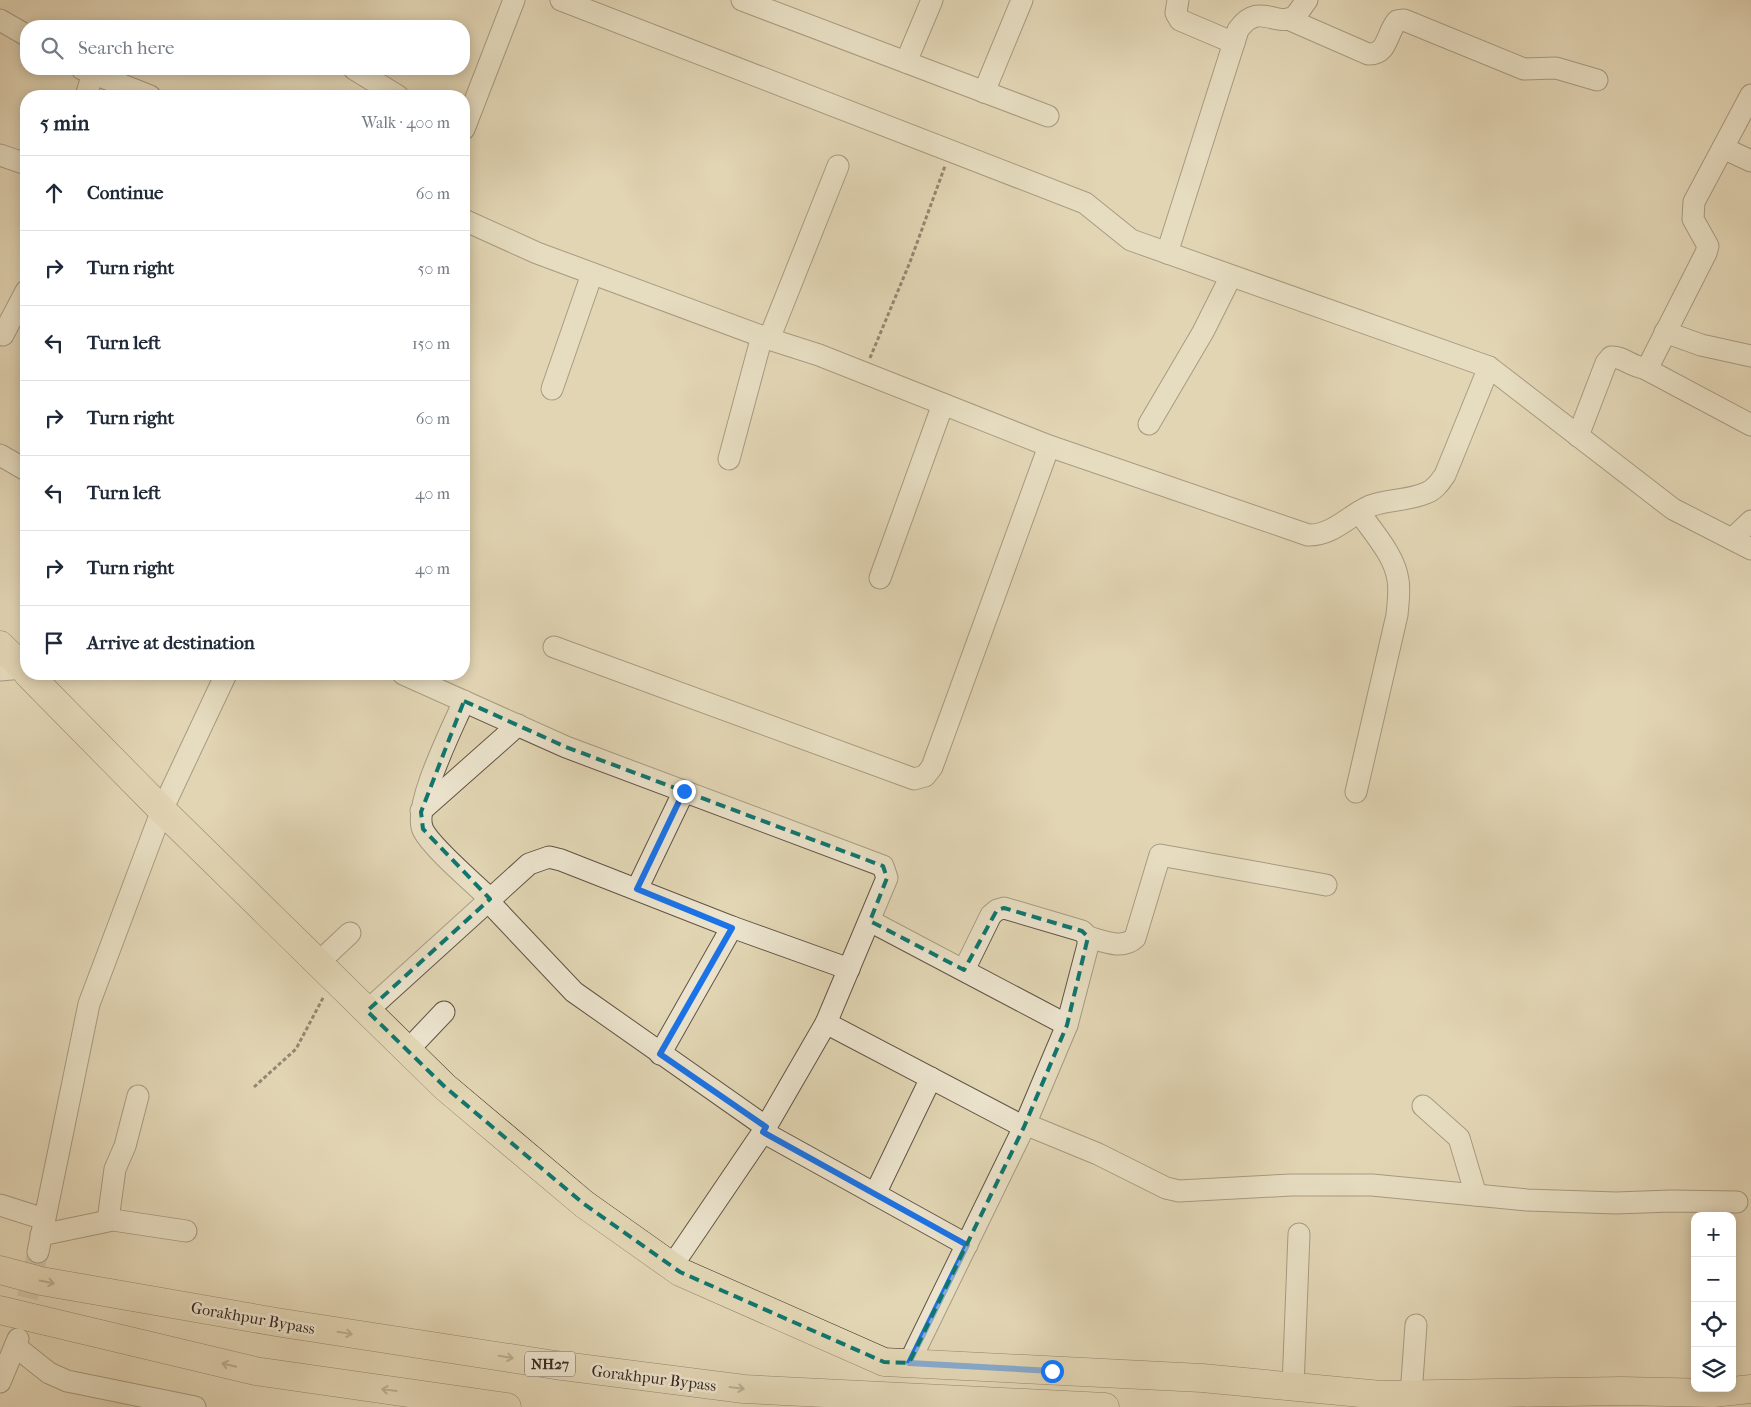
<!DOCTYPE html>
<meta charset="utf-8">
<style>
body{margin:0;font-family:"IM FELL French Canon",serif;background:#f6f6f7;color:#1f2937}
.controls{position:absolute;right:15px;bottom:15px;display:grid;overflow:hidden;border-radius:10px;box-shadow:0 2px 12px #0003}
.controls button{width:45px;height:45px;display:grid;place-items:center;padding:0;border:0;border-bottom:1px solid #e0e1e3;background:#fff;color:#1f2937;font:25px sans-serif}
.stop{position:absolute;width:15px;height:15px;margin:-11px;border:4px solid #1a73e8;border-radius:50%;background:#fff}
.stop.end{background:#1a73e8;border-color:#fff;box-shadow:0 1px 5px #0008}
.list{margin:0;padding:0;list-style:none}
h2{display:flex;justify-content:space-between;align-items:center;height:65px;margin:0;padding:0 20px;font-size:21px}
h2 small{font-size:16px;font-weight:400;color:#747a83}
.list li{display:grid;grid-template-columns:32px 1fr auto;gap:15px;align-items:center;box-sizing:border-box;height:75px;padding:0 20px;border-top:1px solid #e0e1e3}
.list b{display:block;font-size:19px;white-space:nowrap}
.list em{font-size:16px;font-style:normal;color:#747a83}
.icon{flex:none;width:28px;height:28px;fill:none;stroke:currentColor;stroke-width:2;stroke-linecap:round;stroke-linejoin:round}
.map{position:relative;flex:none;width:1751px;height:1407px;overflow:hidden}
.search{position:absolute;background:#fff;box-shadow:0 2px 12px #0003;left:20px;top:20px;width:450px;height:55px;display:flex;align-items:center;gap:12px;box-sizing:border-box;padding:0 18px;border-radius:20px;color:#747a83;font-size:19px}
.panel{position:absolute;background:#fff;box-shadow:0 2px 12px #0003;left:20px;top:90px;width:450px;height:590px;border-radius:20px}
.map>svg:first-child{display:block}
</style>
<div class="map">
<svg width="1751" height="1407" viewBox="0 0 1751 1407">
<rect width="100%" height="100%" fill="#e2d6b4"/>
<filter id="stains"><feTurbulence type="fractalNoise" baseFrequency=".004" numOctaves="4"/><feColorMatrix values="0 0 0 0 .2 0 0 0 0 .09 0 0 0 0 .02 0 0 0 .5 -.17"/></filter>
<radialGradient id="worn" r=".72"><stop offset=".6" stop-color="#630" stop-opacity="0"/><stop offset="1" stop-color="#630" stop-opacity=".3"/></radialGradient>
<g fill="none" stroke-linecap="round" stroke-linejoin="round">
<polyline stroke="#bfb396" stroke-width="21" stroke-dasharray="21 11" stroke-linecap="butt" points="20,1329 38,1252"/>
<defs>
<g id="minor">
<polyline points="561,0 1085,203 1131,240 1489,367 1673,509 1751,549"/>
<polyline points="742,0 1048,116"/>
<polyline points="1178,0 1176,13 1180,20 1234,43"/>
<path d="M1288,19L1368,54C1388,55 1386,34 1397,21L1404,20L1524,69L1556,68L1597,80"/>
<polyline points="0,20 26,35"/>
<polyline points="906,62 932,0"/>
<polyline points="82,69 150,96"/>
<polyline points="354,69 398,96"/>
<polyline points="984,92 1022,0"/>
<polyline points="86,96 93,73"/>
<polyline points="464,129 514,0"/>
<polyline points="1723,148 1751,161"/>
<polyline points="0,155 26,164"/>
<path d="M464,220L537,253L769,339L819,355L1049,446L1308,535C1332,536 1348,516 1370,506C1388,499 1408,501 1426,493C1435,490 1440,482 1445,475L1489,367"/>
<path d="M1167,253L1238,30C1259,0 1277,29 1295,16C1299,12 1303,5 1307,0"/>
<polyline points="1665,332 1701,345 1751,356"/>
<polyline points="3,335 26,291"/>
<polyline points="769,339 838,166"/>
<polyline points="1644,368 1751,425"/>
<polyline points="552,389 592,274"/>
<polyline points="1149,424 1203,332 1231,276"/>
<path d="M1578,436L1606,363L1611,357C1622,356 1632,367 1644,368L1649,365L1706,253L1708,246L1693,219L1694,202L1751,95"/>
<polyline points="0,455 26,470"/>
<polyline points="729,459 762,336"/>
<polyline points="1732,539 1751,521"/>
<polyline points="880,578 943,404"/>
<polyline points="554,647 914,779 925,776 932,767 1049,446"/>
<polyline points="0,670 23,668"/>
<polyline points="403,674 566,747 883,866 887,878 826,1023 763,1132 672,1266"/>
<path d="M464,701C453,727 412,807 423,830C432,848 474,883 490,899"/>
<path d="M1356,792L1397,615C1398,603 1400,591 1398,580C1395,556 1373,532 1359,512"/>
<polyline points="421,811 518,725"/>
<polyline points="637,889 684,791"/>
<polyline points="488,901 574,992 766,1127"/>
<polyline points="870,921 1067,1025"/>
<path d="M1088,937C1103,941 1122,950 1135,938L1160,855L1326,885"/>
<polyline points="318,963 350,933"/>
<polyline points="367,1011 529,864 549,857 561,860 732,927 849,969"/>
<polyline points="826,1023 1024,1127"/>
<polyline points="407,1051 444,1012"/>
<polyline points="660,1054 732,927"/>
<polyline points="1423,1106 1459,1138 1476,1195"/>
<polyline points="1025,1124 1098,1154 1166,1188 1179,1191 1291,1185 1372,1185 1527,1200 1616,1203 1671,1201 1737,1202"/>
<polyline points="763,1132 967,1245"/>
<polyline points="875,1194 931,1078"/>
<polyline points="0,1205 44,1219"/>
<polyline points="108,1220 115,1169 125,1146 138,1096"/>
<polyline points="41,1235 113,1220 186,1231"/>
<polyline points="38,1252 89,1004 162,810 226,674"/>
<polyline points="15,1346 49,1373 67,1381 195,1407"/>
<polyline points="909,1363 1024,1127 1067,1025 1088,945 1088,937 1082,931 1004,908 997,910 991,915 964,970"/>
<polyline points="0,1382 18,1339"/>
<polyline points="1293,1387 1299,1234"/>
<polyline points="1411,1395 1416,1325"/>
</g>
<g id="major">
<polyline points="0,645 26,671"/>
<polyline points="28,674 162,810 445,1087 584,1204 680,1272 884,1362 1202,1378 1381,1395 1622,1391 1713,1393 1751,1389"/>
</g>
<g id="highway">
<polyline points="0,1270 41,1281 276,1322 555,1365 744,1389 1105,1407"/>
<polyline points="0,1310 255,1371 507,1407"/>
</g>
</defs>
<use href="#minor" stroke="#605445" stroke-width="23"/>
<use href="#major" stroke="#352820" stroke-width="29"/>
<use href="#highway" stroke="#352820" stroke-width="29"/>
<g stroke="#352820" stroke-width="3" stroke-dasharray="4 2.5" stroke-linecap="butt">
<polyline points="870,358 910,262 945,166"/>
<polyline points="254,1087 296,1049 324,996"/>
</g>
<use href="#minor" stroke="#ece4ce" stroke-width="21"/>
<use href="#major" stroke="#e2d6b4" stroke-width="28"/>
<use href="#highway" stroke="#e2d6b4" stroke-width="28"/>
</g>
<defs><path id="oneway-shaft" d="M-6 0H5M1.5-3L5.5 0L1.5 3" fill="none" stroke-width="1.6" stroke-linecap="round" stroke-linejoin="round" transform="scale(1.25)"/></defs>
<g stroke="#8c7f6a">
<use href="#oneway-shaft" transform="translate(47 1282) rotate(11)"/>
<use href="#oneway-shaft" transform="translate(345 1333) rotate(9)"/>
<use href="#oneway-shaft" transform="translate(506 1357) rotate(9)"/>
<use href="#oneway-shaft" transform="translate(229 1365) rotate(-166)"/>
<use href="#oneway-shaft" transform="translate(737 1388) rotate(7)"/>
<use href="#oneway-shaft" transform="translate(389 1390) rotate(-172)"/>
</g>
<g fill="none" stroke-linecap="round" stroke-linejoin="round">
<polyline stroke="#1a73e8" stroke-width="6" points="684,791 637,889 732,928 660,1054 766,1127 763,1132 967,1245 909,1363 1052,1371"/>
</g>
<path d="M0 0H1751V1407H0ZM464,701L566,747L883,866L887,878L870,921L964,970L997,910L1004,908L1082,931L1088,937L1067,1025L1024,1127L909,1363L884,1362L680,1272L584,1204L445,1087L367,1011L490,899L423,829L421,812Z" fill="#e2d6b4" fill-opacity=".55" fill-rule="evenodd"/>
<path fill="none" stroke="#0f766e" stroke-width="4" stroke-dasharray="10 6" stroke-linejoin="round" d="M464,701L566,747L883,866L887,878L870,921L964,970L997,910L1004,908L1082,931L1088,937L1067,1025L1024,1127L909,1363L884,1362L680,1272L584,1204L445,1087L367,1011L490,899L423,829L421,812Z"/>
<g text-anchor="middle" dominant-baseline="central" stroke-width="5" stroke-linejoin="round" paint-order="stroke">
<rect fill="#ece4ce" stroke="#6c6054" stroke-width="1" x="525" y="1351.5" width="50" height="25" rx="4"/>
<g font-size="15" font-weight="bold" fill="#352820">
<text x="550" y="1364">NH27</text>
</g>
<g font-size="16" fill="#352820" stroke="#ece4ce">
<text transform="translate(253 1318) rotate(10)">Gorakhpur Bypass</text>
<text transform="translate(654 1378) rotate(7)">Gorakhpur Bypass</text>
</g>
</g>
<rect width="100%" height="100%" filter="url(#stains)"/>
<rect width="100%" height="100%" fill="url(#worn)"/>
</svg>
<div class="controls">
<button>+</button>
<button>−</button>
<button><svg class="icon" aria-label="locate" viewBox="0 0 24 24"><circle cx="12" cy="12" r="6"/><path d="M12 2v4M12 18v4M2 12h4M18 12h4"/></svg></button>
<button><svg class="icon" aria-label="layers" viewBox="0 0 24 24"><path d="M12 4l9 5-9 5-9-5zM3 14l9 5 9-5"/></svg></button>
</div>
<div class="stop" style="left:1052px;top:1371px"></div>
<div class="stop end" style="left:684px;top:791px"></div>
<div class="search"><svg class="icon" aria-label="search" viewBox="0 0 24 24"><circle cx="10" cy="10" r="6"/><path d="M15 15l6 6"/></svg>Search here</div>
<section class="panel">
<h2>5 min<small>Walk · 400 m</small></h2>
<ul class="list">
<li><svg class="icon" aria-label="ahead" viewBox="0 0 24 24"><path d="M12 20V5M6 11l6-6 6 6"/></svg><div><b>Continue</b></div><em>60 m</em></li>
<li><svg class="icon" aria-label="right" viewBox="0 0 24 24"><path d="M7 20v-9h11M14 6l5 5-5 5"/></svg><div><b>Turn right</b></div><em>50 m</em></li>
<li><svg class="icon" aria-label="left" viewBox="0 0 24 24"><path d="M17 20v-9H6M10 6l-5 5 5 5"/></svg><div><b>Turn left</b></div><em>150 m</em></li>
<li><svg class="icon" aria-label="right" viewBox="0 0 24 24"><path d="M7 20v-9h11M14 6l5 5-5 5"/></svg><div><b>Turn right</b></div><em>60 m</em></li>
<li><svg class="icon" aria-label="left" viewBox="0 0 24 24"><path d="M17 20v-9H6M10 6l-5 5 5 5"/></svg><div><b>Turn left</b></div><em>40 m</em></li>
<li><svg class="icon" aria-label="right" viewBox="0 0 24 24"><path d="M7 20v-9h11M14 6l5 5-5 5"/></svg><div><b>Turn right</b></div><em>40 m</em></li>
<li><svg class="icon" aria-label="arrive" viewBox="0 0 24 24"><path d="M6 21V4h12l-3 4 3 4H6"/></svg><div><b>Arrive at destination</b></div></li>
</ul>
</section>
</div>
